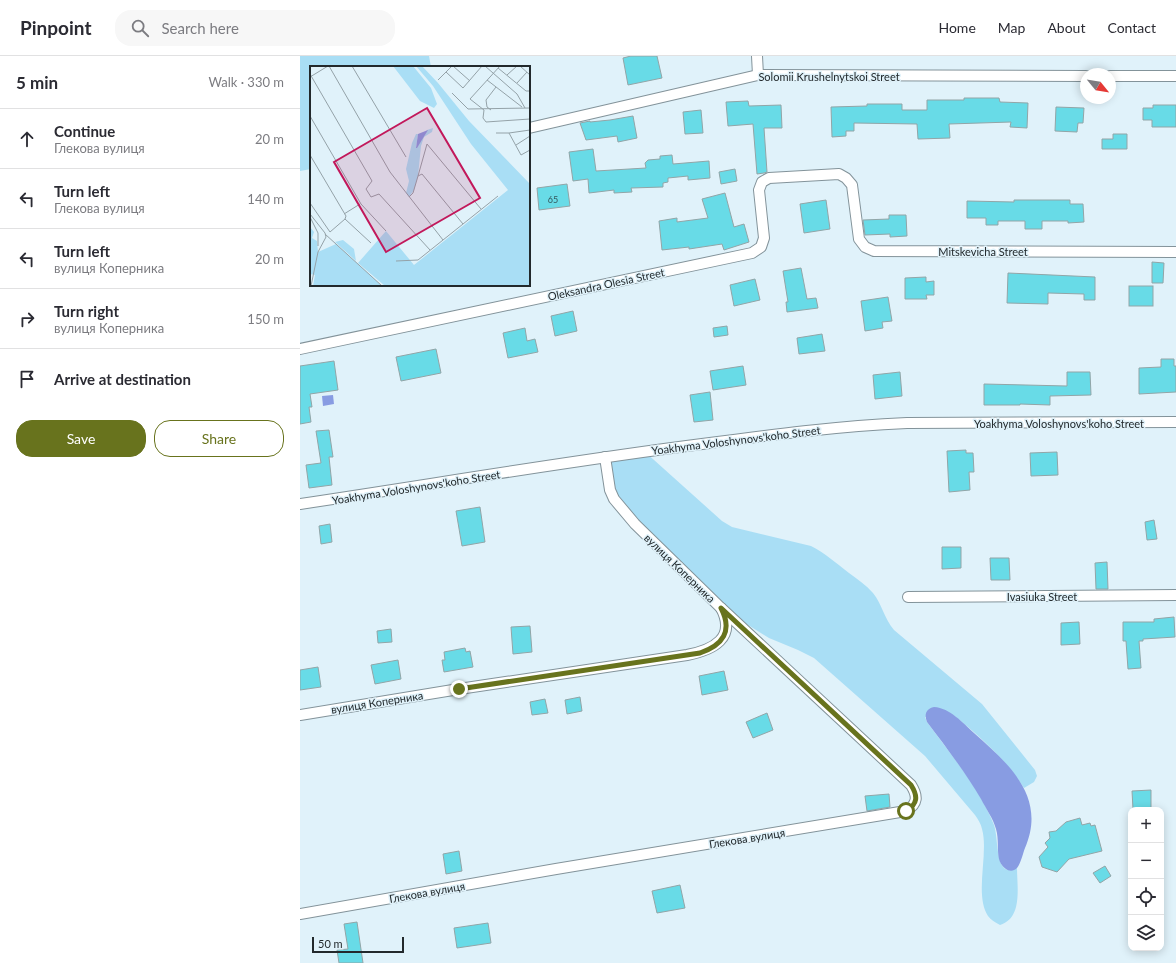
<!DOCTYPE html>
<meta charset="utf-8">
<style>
body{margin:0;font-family:Lato,sans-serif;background:#f7f7f7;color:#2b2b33}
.controls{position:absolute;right:12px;bottom:12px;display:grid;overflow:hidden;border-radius:8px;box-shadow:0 2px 10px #0003}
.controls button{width:36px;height:36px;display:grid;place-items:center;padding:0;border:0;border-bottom:1px solid #e1e1e2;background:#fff;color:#2b2b33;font:20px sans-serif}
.compass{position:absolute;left:780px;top:12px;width:36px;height:36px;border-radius:50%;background:#fff;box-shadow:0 2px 10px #0003;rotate:120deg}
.scale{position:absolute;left:12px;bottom:10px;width:92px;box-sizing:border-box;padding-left:4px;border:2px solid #22292c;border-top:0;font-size:11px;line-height:14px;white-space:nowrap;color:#22292c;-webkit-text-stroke:3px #e0f2fa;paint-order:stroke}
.stop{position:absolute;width:12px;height:12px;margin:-9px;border:3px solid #68731d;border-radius:50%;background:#fff}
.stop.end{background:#68731d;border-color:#fff;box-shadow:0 1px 4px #0008}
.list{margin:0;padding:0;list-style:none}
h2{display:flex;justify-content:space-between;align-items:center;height:52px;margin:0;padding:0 16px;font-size:17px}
h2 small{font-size:13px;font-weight:400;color:#7c7c81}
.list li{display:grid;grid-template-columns:26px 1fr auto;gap:12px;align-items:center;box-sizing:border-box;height:60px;padding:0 16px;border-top:1px solid #e1e1e2}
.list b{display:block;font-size:15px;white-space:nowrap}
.list p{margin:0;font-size:13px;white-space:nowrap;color:#7c7c81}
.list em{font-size:13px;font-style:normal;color:#7c7c81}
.actions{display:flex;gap:8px;padding:12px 16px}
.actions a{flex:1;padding:9px 0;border:1px solid #68731d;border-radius:16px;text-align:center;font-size:14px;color:#68731d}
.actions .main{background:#68731d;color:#fff}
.icon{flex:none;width:22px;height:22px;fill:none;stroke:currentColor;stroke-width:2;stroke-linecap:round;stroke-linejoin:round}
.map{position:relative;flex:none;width:876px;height:907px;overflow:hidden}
header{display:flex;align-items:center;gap:24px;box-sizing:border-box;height:56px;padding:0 20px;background:#fff;border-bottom:1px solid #e1e1e2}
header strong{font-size:19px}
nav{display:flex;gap:22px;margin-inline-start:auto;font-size:14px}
.search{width:280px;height:36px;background:#f7f7f7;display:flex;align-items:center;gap:10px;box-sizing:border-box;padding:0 14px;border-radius:16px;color:#7c7c81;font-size:15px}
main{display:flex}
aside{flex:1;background:#fff}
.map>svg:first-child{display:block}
</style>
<header>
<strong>Pinpoint</strong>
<div class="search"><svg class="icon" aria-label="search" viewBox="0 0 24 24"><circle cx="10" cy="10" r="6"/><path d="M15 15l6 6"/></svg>Search here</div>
<nav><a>Home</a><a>Map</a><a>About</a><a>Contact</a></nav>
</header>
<main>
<aside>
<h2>5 min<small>Walk · 330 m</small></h2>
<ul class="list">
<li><svg class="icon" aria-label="ahead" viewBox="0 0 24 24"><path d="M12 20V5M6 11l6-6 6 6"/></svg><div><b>Continue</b><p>Глекова вулиця</p></div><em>20 m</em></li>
<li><svg class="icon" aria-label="left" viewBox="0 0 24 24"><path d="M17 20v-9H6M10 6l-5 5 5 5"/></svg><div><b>Turn left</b><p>Глекова вулиця</p></div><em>140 m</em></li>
<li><svg class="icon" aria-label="left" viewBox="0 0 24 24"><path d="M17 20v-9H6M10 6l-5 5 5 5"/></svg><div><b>Turn left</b><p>вулиця Коперника</p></div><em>20 m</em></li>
<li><svg class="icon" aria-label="right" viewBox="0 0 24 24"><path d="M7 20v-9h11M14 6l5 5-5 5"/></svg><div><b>Turn right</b><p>вулиця Коперника</p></div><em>150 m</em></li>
<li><svg class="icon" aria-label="arrive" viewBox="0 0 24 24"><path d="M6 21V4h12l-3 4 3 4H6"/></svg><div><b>Arrive at destination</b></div></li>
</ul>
<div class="actions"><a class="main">Save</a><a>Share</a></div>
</aside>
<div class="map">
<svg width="876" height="907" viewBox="0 0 876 907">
<rect width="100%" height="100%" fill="#e0f2fa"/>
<g fill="#a9def5">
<polygon points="0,0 129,0 131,11 11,11 11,113 0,115"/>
<path d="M344,395L422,465L432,471L511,490C525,497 536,507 549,517C557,523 566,529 573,537C582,548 584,562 594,574L682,648L735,714L737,720L734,726L724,732C705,703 680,680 653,659L625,661L627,666C651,699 679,731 694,769C699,782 694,824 717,812C717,831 723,862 700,869C695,866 691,864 688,860C674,839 689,797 682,773C681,768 678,763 675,759L625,700L514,602L498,594L469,582L421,552L314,443L305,401Z"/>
</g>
<g fill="#889ce2">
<polygon points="33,339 34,348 23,350 22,340"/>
<path d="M634,651C650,652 663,667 674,677C709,708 747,741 725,792C723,797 721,807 717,812C710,819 701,811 699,803C697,794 699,783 696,773C693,762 686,753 681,743C665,716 646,691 627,666C624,658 626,653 634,651Z"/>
</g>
<g fill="#68dbe7" stroke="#92a5a7">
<polygon points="331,0 357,0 362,22 328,29 323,2"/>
<polygon points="664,42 699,42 700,46 728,47 727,72 710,71 711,66 649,68 650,82 618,83 617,68 554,67 554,75 546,75 546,80 532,81 531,51 567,50 567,48 602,48 602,54 627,54 627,44 664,44"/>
<polygon points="448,45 449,50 481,49 482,72 464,72 467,116 464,117 457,118 453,68 428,70 426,46"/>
<polygon points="853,49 876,49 876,71 852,71 852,64 843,64 843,52 853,52"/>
<polygon points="756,51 784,52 783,67 778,67 777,76 755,75"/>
<polygon points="401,54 403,77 385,78 383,56"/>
<polygon points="333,60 337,82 318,86 317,80 286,84 280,67 290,65 290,66 310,64"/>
<polygon points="813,78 827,78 827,93 802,93 802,83 813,83"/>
<polygon points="293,93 296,115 346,112 345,107 348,104 360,103 360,100 372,99 373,108 409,105 410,122 388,124 388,120 368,122 368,126 363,127 363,131 331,132 332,136 314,137 314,134 289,137 288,123 273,125 269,96"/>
<polygon points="435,113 437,125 421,128 419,116"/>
<polygon points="267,128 270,150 239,154 237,132"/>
<polygon points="425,137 434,171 444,168 449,186 424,194 422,188 389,193 389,191 362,194 359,165 377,162 377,166 408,162 402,143"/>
<polygon points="526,144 530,173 504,177 500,148"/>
<polygon points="714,144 770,144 770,148 783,148 784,166 768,167 768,165 742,165 742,173 725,173 725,165 698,165 698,169 686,169 686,162 667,162 667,145 714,146"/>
<polygon points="589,159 606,159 607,180 590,181 590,178 565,179 563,164 589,163"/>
<polygon points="852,206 864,207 863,227 852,227"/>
<polygon points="501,212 507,243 516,242 518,252 487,256 486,246 488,246 483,215"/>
<polygon points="708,217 795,221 795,244 784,244 784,238 748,237 748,248 707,247"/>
<polygon points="626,221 626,226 634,225 634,239 626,239 627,243 605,243 605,222"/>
<polygon points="455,223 460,244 434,250 430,229"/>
<rect x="829" y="230" width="24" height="20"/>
<polygon points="588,241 592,265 582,266 583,272 565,275 561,245"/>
<polygon points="273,255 277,275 255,280 251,260"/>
<polygon points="427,270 428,279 414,281 413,272"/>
<polygon points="225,272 227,285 235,283 238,296 208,302 203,277"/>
<polygon points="522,278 525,295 499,298 497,282"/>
<polygon points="136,293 141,317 101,325 96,301"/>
<polygon points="861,303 874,303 874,310 876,310 876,336 839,338 839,312 861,311"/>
<polygon points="34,305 38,334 10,338 12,351 9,351 11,366 0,368 0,310"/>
<polygon points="443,310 446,329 413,334 410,315"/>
<polygon points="600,316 602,340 575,343 573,319"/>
<polygon points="767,316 790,316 791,339 750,340 750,349 720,348 720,349 684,349 684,328 767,330"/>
<polygon points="410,336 413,364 394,366 390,339"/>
<polygon points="29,374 33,401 29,401 32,429 9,432 6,409 21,407 16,375"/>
<polygon points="666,394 666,397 673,397 674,416 669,416 670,434 649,436 647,395"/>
<polygon points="757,396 758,419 731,420 730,397"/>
<polygon points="180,451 185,486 162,490 156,455"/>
<polygon points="854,464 857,483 847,484 845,466"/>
<polygon points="30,468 32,486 21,488 19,470"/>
<polygon points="642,491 661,491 661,512 642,513"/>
<polygon points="690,502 709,502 710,524 691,524"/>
<polygon points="807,506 808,533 796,533 795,507"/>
<polygon points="874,561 875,581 843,583 843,585 839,585 841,612 828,613 826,585 823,585 823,566 854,566 854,563"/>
<polygon points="779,566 780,588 761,589 761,567"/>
<polygon points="230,570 232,596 213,598 211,571"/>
<polygon points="91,573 92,586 78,587 77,575"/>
<polygon points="165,592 166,596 170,595 173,611 144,616 142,604 145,604 144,596"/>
<polygon points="98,604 101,623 75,628 71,609"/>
<polygon points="18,611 21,631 0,634 0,614"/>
<polygon points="424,615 428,634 402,639 399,620"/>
<polygon points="280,641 282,655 267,658 265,644"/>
<polygon points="245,643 248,657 232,659 230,646"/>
<polygon points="467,657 473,674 453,682 446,666"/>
<polygon points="851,734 851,752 833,753 832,735"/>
<polygon points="589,738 590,751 567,755 565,740"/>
<polygon points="780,762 782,769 790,767 791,770 795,769 802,795 769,803 757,816 742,811 739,801 748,791 745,787 750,782 749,776 756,775 766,766"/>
<polygon points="159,795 162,815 146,818 143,798"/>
<polygon points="805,810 811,820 800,827 793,817"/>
<polygon points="380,829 385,852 357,857 352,835"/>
<polygon points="57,866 63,907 39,907 37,894 48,893 44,868"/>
<polygon points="188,867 191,887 157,892 154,872"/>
</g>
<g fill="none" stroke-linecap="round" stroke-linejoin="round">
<defs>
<g id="minor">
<polyline points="457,0 458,19"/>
<polyline points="810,20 876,20"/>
<polyline points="229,72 458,19 786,20"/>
<polyline points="0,293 452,197 461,191 464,182 459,134 462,126 469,122 539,118 546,122 552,129 559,183 565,191 574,195 876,196"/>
<path d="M0,448C134,428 268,405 402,388C470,379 538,370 607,367L876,366"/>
<polyline points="608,541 876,539"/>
<path d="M0,659L159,633L387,599C413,594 437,582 421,552L335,468L314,443L310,434L305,401"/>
<path d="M0,858L256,813L606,755C618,748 618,740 611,729L421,552"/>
</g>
</defs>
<use href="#minor" stroke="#83939a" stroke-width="12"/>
<use href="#minor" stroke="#fff" stroke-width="10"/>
</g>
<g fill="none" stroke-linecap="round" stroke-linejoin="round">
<path stroke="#68731d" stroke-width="5" d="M159,633L400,597C423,589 433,575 421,552L611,729C618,740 618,748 606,755"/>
</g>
<g text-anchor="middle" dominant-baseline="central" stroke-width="3" stroke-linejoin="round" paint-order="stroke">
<g font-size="9" fill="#34565b">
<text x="253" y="143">65</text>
</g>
<g font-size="11" fill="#22292c" stroke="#e0f2fa">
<text x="529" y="20">Solomii Krushelnytskoi Street</text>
<text x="683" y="195">Mitskevicha Street</text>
<text transform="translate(306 228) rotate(-12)">Oleksandra Olesia Street</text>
<text x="759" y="367">Yoakhyma Voloshynovs'koho Street</text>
<text transform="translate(436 384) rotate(-7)">Yoakhyma Voloshynovs'koho Street</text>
<text transform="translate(116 431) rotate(-9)">Yoakhyma Voloshynovs'koho Street</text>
<text transform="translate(380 512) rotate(44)">вулиця Коперника</text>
<text x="742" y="540">Ivasiuka Street</text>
<text transform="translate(77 646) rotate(-9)">вулиця Коперника</text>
<text transform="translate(447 782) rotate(-9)">Глекова вулиця</text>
<text transform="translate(127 836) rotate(-10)">Глекова вулиця</text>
</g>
</g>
<g transform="translate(10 10)">
<rect width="220" height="220" fill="#e0f2fa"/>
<path d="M83,0H103L121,22L127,38L124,42L110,35ZM106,0H112L128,17L159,55L220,118V220H75L48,197L76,165L104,199L198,124L161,78L123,20ZM123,62L122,66L114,71L111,80L108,110L104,124L99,131L96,127L99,115L96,103L102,77L106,68H108L106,82L117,64ZM0,161L4,166L2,172L7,175L8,186L26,178L72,220H3L5,209L0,208ZM33,174L44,183L46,195L25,176Z" fill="#a9def5"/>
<path d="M118,64L107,82H106L108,68Z" fill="#889ce2"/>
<path fill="none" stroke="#94a2a8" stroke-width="1" d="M19,0L80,106L133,174M42,0L96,91M143,0L160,15M175,0L207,28L215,42M190,0L160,33L174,44L173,52L176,56L220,53M210,0L220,9M188,2L216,25H220M136,6L153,22L172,0M0,8L62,115L56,123L61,131L69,128L120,184M197,9L207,0M0,11L18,0M128,14L142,0M177,14L212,41M207,17L217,6M142,27L158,43L220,42M181,44L177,41L176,34L186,21M0,50L51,138L76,165M220,64L199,67L211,89L220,84M186,67H199M206,79L220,70M0,89L36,150L35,153L61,177M108,110L117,78L171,143M99,131L103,127L108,110L112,108L153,158M0,137L20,166L35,153M0,148L15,167M34,148L50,138M0,151L8,167V180M15,168L72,220M86,195L108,194L188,130M1,220L8,186L16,171L15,167"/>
<path fill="#c2185b" fill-opacity="0.15" stroke="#c2185b" stroke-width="2" d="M117,42L170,132L76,186L24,96Z"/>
<rect width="220" height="220" fill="none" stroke="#22292c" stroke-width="2"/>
</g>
</svg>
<div class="controls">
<button>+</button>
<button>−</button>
<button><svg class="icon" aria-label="locate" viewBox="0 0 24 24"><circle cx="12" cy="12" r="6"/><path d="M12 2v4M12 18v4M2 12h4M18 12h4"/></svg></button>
<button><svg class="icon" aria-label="layers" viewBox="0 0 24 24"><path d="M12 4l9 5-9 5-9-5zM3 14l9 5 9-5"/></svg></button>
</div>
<svg class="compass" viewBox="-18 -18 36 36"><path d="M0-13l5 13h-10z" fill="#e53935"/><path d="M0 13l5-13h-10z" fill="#7c7c81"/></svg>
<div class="scale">50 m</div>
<div class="stop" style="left:606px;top:755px"></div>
<div class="stop end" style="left:159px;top:633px"></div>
</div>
</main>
